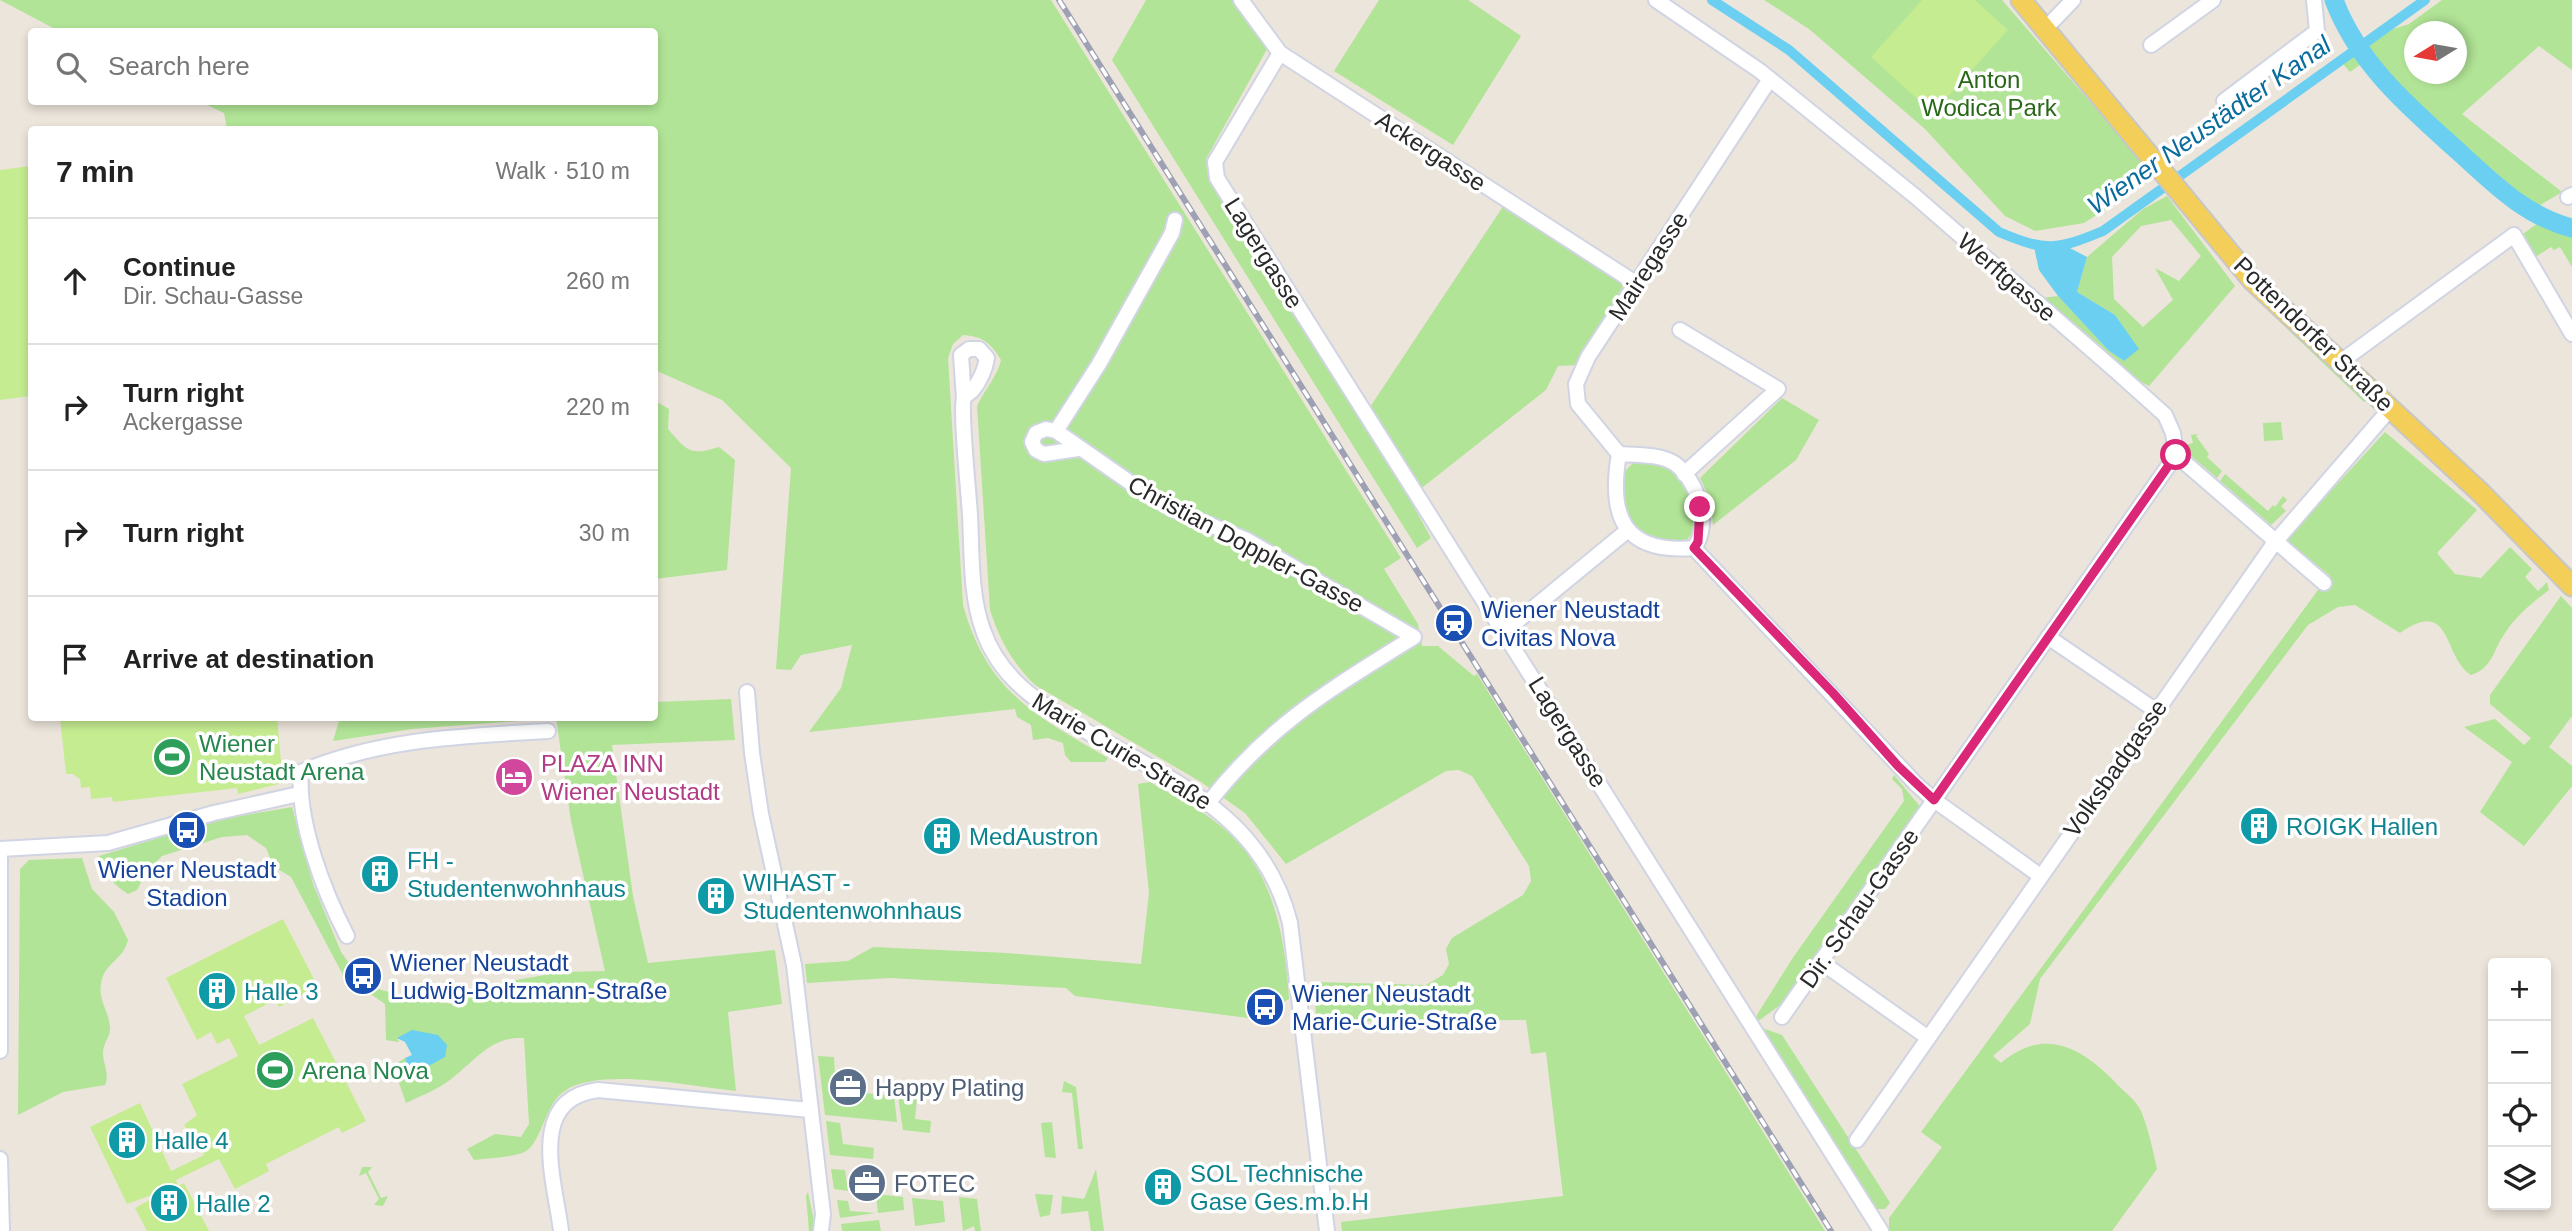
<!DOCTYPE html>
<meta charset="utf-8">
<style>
body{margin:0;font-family:Helvetica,sans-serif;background:#f6f6f6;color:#222}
.controls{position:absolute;right:21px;bottom:21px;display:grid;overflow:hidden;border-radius:7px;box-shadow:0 4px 10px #0003}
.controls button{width:63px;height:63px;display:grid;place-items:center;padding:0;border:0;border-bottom:2px solid #e0e0e0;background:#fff;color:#222;font:35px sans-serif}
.compass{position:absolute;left:2404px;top:21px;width:63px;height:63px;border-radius:50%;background:#fff;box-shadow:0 4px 10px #0003;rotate:259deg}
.stop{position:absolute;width:21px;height:21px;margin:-16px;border:5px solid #db2777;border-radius:50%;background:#fff}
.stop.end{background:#db2777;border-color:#fff;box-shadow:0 2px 7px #0008}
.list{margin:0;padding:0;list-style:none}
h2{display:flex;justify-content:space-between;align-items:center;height:91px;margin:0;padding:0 28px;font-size:30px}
h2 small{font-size:23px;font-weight:400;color:#767676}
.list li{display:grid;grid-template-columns:46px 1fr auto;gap:21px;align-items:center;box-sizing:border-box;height:126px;padding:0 28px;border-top:2px solid #e0e0e0}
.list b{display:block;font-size:26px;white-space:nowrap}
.list p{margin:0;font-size:23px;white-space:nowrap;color:#767676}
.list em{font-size:23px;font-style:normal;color:#767676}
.icon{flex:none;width:38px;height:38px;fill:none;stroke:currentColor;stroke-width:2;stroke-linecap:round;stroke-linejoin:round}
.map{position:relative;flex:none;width:2572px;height:1231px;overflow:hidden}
.search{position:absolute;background:#fff;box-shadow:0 4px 10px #0003;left:28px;top:28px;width:630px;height:77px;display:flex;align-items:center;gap:18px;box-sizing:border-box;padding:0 24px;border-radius:7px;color:#767676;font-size:26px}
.panel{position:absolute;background:#fff;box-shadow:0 4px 10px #0003;left:28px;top:126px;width:630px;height:595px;border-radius:7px}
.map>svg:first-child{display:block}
</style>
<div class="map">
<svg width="2572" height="1231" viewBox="0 0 2572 1231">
<rect width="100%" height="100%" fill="#ece5db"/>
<g fill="#b1e496" fill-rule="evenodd">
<path d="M0,0H1051L1401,558L1384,569L1418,624L1422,646H1438L1474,676L1477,674L1825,1231H1342L1341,1222L1563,1196L1546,1052L1531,1054L1526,1020L1366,1021L1316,1015L1314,982L1426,985L1443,975L1449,964L1446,949L1452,938L1523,895L1531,881L1529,866L1472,776L1459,770L1446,771L1286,864L1245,813L1201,782L1035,685C1012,662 1000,641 990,610L977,406C985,389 997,377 1001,360C991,343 982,336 963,335L953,344L948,358L963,605C987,692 1035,715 1108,758L1105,762H1071L1065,755L1063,743L1048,738L1033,740L1031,725L1017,717L1015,709L809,732L841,688L852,645L801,655L791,670L776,669L791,468L722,400L655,370L654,130L227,129L224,113L201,102H654V32L59,31Z"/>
<polygon points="1146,0 1240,0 1272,40 1206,159 1366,413 1506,202 1628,277 1579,365 1558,366 1546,390 1409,498 1431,538 1417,548 1112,60"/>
<polygon points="1379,0 1468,0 1521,36 1453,145 1334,71"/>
<polygon points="1764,0 2002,0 2155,177 2084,223 2035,231 2005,216 1925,129 1809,29"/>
<path d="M2442,0H2572V70L2539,46L2462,114L2562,192L2534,209L2388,82L2372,56L2350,72L2343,64L2393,29L2409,24ZM2414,32H2456V74H2414Z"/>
<path d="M2167,196L2235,286L2149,386L2137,380L2042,298L2058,296L2108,350L2124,361L2138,349L2115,315L2077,292L2087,257L2143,209ZM2171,220L2201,256L2179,281L2155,268L2173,300L2143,327L2114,299L2112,257L2141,226Z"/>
<polygon points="2542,220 2572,230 2572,267 2560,247 2554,250 2551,247 2537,256 2532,254 2523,234"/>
<polygon points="2227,260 2277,317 2367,399 2364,402 2259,302 2224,262"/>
<polygon points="1782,398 1819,420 1796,460 1713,525 1711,501 1700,478"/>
<path d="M654,400L669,409L668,429C687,451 690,456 719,447L735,460L727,570L655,579Z"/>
<polygon points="2281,422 2283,440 2264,441 2263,423"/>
<path d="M2385,432L2477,510L2437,553L2455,574L2481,578L2510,547L2532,569L2525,577L2538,591L2547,582L2549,590C2533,602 2516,616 2505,633C2493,650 2493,668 2471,675C2442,657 2453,596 2400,633L2355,605L2338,607L2308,625L2040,979L2030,1024L1993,1056L2001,1063C2044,1026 2082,1048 2115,1082C2123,1091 2136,1100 2141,1111C2148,1128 2153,1150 2157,1169L2112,1231H1889V1218L1942,1147L1921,1132L2329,575L2286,540Z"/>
<polygon points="2198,434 2196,436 2209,454 2207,457 2222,471 2217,478 2189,454 2186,445 2193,443 2191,435"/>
<path d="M1633,463C1644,462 1656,462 1666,468C1690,481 1706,518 1687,540C1664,550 1635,535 1625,513C1620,503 1623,485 1623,473Z"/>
<polygon points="2225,474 2268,511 2273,505 2275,507 2283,496 2287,500 2281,506 2286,511 2271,525 2220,481"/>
<polygon points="2561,596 2572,608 2572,716 2549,747 2572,766 2572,786 2524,846 2480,812 2512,762 2464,727 2495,719 2524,745 2531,738 2490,704 2490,695"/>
<path d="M731,699L735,740L612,745L633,896L648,963L775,950L782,1004L728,1012L736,1091C692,1087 604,1067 566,1090C543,1104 542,1147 522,1153C507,1158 489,1158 474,1160L467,1149L495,1134L521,1137L529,1124L524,1038C491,1036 475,1061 450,1080C437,1090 420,1096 406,1103L393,1066L405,1058L408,1067L444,1057L397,1038L399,1042L386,1040L385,1004L343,975L291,877L273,866L266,848L247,835L222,837L162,856L147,871L137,890L128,894C114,885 102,873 99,856L217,820L292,807L313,884L341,952L357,974L378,989L418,1000L454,1004L489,985L562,972L605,971L571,821L556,718L412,729L333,741L339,721L360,718H654L655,702Z"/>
<polygon points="1894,775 1922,809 1787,1000 1757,1022 1755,1018 1792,959 1904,801 1902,789 1892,779"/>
<path d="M1150,782C1174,796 1201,809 1223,828C1274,870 1285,937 1289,999L1280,1004L1272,1021L1075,996L1066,988L890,978L807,983L805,964L848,961L873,947L1007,953L1141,964L1149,893L1138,784Z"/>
<path d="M82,858L92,889L114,912L128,940C123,961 104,962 101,984C98,1000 109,1012 110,1027C111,1036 103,1043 103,1053C103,1064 110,1074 105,1085L63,1092L18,1115L20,869L29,860Z"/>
<polygon points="1762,1028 1782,1035 1879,1185 1890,1203 1885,1209 1876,1209"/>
<polygon points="818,1056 834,1057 836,1090 894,1096 897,1122 825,1115"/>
<polygon points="1064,1081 1076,1087 1083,1149 1078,1149 1072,1093 1062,1092"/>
<polygon points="898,1096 917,1098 915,1119 931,1121 930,1133 903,1130"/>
<polygon points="826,1121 840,1123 843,1144 874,1148 873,1159 830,1155"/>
<polygon points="1052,1122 1056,1158 1045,1157 1041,1123"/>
<polygon points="362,1167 372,1167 368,1172 381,1198 388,1196 383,1206 374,1205 379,1199 366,1173 359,1176"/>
<polygon points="831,1169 845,1170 848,1191 834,1189"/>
<polygon points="1096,1169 1104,1231 1091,1231 1088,1211 1061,1214 1062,1196 1084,1199"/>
<polygon points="808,1192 816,1231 809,1231 806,1196"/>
<polygon points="876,1194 903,1197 904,1210 878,1213"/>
<polygon points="1035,1194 1053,1195 1050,1215 1040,1217"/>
<polygon points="959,1197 977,1199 981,1231 975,1231 974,1226 963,1231"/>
<polygon points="912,1198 943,1201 945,1222 915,1226"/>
<polygon points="837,1200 848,1201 850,1211 876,1213 840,1218"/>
<polygon points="879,1220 881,1231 842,1231 841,1224"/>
</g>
<g fill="#c6ec91">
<polygon points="1922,0 1975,0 2008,30 1933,113 1871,57"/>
<polygon points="31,166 31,396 0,400 0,170"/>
<polygon points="60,718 277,718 283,783 238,794 237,788 113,802 112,797 91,799 90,787 81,788 80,779 73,774 66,774"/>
<polygon points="283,919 318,987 279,1007 275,1000 244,1016 259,1045 313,1018 366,1121 342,1133 339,1127 266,1164 269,1171 235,1189 219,1159 176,1180 178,1186 184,1183 209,1231 147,1231 135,1208 153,1198 152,1195 127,1204 90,1127 140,1103 171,1171 204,1155 184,1125 197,1115 182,1084 238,1056 229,1038 217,1044 211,1032 197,1040 166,978"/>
</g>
<g fill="#6bcff1">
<polygon points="2066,246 2087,257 2077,292 2115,315 2139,349 2124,361 2108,350 2058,296 2039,270 2034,247"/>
<polygon points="412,1030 438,1035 447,1045 445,1057 423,1069 408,1067 405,1058 412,1055 405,1042 397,1038"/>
</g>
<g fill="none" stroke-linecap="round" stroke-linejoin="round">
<path stroke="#6bcff1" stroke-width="10" d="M1712,0L1789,50L1999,232C2046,252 2057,250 2103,231L2425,0"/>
<path stroke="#6bcff1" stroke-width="19" d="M2334,0C2358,64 2409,107 2458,151C2493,183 2525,216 2572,228"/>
<defs>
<g id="minor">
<polyline points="1241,0 1280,53 1637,284"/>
<polyline points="1656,0 1760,71 1916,197 2117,372 2165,415 2173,433 2176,455 2324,583"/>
<polyline points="2046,28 2073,0"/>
<polyline points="2151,45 2213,0"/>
<polyline points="1280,53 1215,162 1217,178 1881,1231"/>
<polyline points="2224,101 2317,31 2314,0"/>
<polyline points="2568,197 2572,195"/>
<polyline points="1680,330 1778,389 1684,474"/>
<polyline points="2339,363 2514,235 2572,334"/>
<path d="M964,399L961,355L969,349H979L987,358C985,370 980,381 972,391C969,393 966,395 964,398C960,408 969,498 970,515C972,553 970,594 983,630C999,677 1037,702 1077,726C1167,778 1263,813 1290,923L1327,1231"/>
<polyline points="1056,431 1099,364 1172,233 1175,220"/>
<path d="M1078,449L1044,454L1036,450L1032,442L1036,433L1046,429L1056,431L1145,493L1174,510L1247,540L1414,637C1331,689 1271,723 1209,802"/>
<polyline points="1619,454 1578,404 1576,384 1588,357 1770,79"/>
<path d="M1619,454C1636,455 1659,454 1674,463C1697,479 1712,524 1694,548C1624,554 1608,517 1619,454Z"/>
<polyline points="1694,548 1916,784 1934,800 2039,875"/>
<polyline points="1504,632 1628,530"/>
<polyline points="2048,637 2155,710"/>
<polyline points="747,692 752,753 761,814 794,965 823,1214 821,1231"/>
<polyline points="0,849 108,843 214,813 299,794"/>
<polyline points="0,856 0,1051"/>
<path d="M347,936C324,892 297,822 301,772C381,738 464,736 548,731"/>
<polyline points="1821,962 1927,1037"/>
<polyline points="1782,1017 2176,455"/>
<polyline points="1857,1140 2275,542 2390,409"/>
<polyline points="0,1159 2,1231"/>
<path d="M561,1231C555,1181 526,1099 598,1090L810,1110"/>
</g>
<polyline id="major" points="2021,0 2252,280 2481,493 2572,586"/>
</defs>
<use href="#minor" stroke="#d0d4e3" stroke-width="18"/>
<use href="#major" stroke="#c7c7c7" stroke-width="23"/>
<use href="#minor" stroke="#fff" stroke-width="14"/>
<use href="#major" stroke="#f3ce59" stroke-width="19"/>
<defs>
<polyline id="rail" points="1059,0 1831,1231"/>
</defs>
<use href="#rail" stroke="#9ea1b4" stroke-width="6"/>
<use href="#rail" stroke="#fff" stroke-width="3.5" stroke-dasharray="10" stroke-linecap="butt"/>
</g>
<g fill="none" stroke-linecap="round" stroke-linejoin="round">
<polyline stroke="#db2777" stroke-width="9" points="1700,507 1698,542 1694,548 1833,693 1898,766 1934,800 2176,455"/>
</g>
<defs>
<symbol id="station-disc" viewBox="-11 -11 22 22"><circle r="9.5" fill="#1a4fb4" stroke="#fff"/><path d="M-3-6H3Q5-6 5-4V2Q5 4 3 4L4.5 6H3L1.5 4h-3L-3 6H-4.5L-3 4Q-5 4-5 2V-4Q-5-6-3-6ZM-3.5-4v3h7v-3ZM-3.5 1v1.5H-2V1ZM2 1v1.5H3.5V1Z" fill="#fff"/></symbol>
<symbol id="stadium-disc" viewBox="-11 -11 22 22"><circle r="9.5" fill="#2e9e5b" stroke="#fff"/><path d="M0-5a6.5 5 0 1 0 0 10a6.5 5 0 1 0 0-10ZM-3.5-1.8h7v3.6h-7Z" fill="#fff"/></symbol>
<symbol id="hotel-disc" viewBox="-11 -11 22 22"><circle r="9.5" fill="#d1479c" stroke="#fff"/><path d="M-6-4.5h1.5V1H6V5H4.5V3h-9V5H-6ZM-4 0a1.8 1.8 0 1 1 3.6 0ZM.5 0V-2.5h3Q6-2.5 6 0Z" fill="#fff"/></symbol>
<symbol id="building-disc" viewBox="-11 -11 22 22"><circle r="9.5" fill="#0f9aa8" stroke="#fff"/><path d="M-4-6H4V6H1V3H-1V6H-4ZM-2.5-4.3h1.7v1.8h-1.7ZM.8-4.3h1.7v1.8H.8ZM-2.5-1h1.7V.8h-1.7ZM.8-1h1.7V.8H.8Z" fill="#fff"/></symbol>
<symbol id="bus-disc" viewBox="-11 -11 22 22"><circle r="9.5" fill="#1a4fb4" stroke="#fff"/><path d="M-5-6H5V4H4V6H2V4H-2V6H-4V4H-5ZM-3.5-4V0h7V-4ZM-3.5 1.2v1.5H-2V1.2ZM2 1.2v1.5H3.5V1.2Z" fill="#fff"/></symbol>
<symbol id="office-disc" viewBox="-11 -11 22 22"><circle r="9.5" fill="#5c6f8a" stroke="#fff"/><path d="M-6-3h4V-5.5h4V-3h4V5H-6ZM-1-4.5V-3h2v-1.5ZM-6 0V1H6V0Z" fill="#fff"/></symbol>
</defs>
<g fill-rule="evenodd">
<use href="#station-disc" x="1432" y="601" width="44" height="44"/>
<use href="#stadium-disc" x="150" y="735" width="44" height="44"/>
<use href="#hotel-disc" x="492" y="755" width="44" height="44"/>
<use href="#building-disc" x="2237" y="804" width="44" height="44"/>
<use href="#bus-disc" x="165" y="808" width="44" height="44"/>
<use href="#building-disc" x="920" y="814" width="44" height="44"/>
<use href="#building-disc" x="358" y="852" width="44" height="44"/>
<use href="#building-disc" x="694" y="874" width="44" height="44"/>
<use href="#bus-disc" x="341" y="954" width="44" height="44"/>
<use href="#building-disc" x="195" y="969" width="44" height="44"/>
<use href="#bus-disc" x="1243" y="985" width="44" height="44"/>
<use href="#stadium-disc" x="253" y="1048" width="44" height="44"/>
<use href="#office-disc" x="826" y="1065" width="44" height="44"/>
<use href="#building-disc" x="105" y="1118" width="44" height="44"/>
<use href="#office-disc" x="845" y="1161" width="44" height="44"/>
<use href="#building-disc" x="1141" y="1165" width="44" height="44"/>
<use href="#building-disc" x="147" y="1181" width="44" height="44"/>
</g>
<g text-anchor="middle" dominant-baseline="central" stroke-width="7" stroke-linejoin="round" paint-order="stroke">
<g font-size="24" fill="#296818" stroke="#fff">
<text x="1989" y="79">Anton<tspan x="1989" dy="28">Wodica Park</tspan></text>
</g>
<g font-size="24" fill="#292929" stroke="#fff">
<text transform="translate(1431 151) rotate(33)">Ackergasse</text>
<text transform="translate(1264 253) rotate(58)">Lagergasse</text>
<text transform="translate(1648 266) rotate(-57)">Mairegasse</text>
<text transform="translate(2007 277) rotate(41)">Werftgasse</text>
<text transform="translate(2314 334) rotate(44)">Pottendorfer Straße</text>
<text transform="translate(1246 544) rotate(28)">Christian Doppler-Gasse</text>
<text transform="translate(1568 732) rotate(58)">Lagergasse</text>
<text transform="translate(1122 751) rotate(31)">Marie Curie-Straße</text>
<text transform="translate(2115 768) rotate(-55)">Volksbadgasse</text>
<text transform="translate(1859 908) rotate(-55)">Dir. Schau-Gasse</text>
</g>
<g font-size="24" fill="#164399" stroke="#fff" text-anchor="start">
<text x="1481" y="609">Wiener Neustadt<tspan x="1481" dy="28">Civitas Nova</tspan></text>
<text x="187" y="869" text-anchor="middle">Wiener Neustadt<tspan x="187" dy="28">Stadion</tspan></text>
<text x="390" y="962">Wiener Neustadt<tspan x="390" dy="28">Ludwig-Boltzmann-Straße</tspan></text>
<text x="1292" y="993">Wiener Neustadt<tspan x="1292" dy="28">Marie-Curie-Straße</tspan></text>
</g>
<g font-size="24" fill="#27864d" stroke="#fff" text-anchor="start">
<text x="199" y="743">Wiener<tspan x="199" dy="28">Neustadt Arena</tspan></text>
<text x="302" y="1070">Arena Nova</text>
</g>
<g font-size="24" fill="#b23c85" stroke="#fff" text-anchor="start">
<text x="541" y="763">PLAZA INN<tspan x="541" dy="28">Wiener Neustadt</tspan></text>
</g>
<g font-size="24" fill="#0d838f" stroke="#fff" text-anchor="start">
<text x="2286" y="826">ROIGK Hallen</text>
<text x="969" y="836">MedAustron</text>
<text x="407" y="860">FH -<tspan x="407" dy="28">Studentenwohnhaus</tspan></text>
<text x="743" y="882">WIHAST -<tspan x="743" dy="28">Studentenwohnhaus</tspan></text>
<text x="244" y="991">Halle 3</text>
<text x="154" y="1140">Halle 4</text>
<text x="1190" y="1173">SOL Technische<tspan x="1190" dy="28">Gase Ges.m.b.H</tspan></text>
<text x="196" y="1203">Halle 2</text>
</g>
<g font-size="24" fill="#4e5e75" stroke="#fff" text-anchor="start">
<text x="875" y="1087">Happy Plating</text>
<text x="894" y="1183">FOTEC</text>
</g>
<g font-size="26" font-style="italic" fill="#0a6c9d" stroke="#fff">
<text transform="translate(2209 125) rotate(-35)">Wiener Neustädter Kanal</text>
</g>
</g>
</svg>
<div class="controls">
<button>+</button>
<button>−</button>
<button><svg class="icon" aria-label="locate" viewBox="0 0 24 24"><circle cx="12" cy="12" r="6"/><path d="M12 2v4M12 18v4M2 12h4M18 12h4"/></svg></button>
<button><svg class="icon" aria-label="layers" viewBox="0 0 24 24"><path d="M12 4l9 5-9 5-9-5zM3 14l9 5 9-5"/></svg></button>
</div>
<svg class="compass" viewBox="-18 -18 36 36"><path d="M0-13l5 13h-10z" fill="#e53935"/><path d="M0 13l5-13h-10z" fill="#767676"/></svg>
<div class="stop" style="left:2176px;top:455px"></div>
<div class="stop end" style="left:1700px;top:507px"></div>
<div class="search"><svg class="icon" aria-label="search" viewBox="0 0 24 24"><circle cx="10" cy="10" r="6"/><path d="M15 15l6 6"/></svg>Search here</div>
<section class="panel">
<h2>7 min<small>Walk · 510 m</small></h2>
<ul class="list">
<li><svg class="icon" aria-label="ahead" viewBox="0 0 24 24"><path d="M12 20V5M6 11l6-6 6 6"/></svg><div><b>Continue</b><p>Dir. Schau-Gasse</p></div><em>260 m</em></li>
<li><svg class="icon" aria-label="right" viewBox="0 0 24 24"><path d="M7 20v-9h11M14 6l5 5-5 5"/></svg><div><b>Turn right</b><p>Ackergasse</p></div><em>220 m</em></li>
<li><svg class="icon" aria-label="right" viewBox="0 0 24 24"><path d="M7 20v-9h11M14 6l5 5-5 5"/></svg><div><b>Turn right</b></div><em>30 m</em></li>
<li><svg class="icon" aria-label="arrive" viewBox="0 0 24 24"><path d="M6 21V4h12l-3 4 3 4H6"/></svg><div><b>Arrive at destination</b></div></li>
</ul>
</section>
</div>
